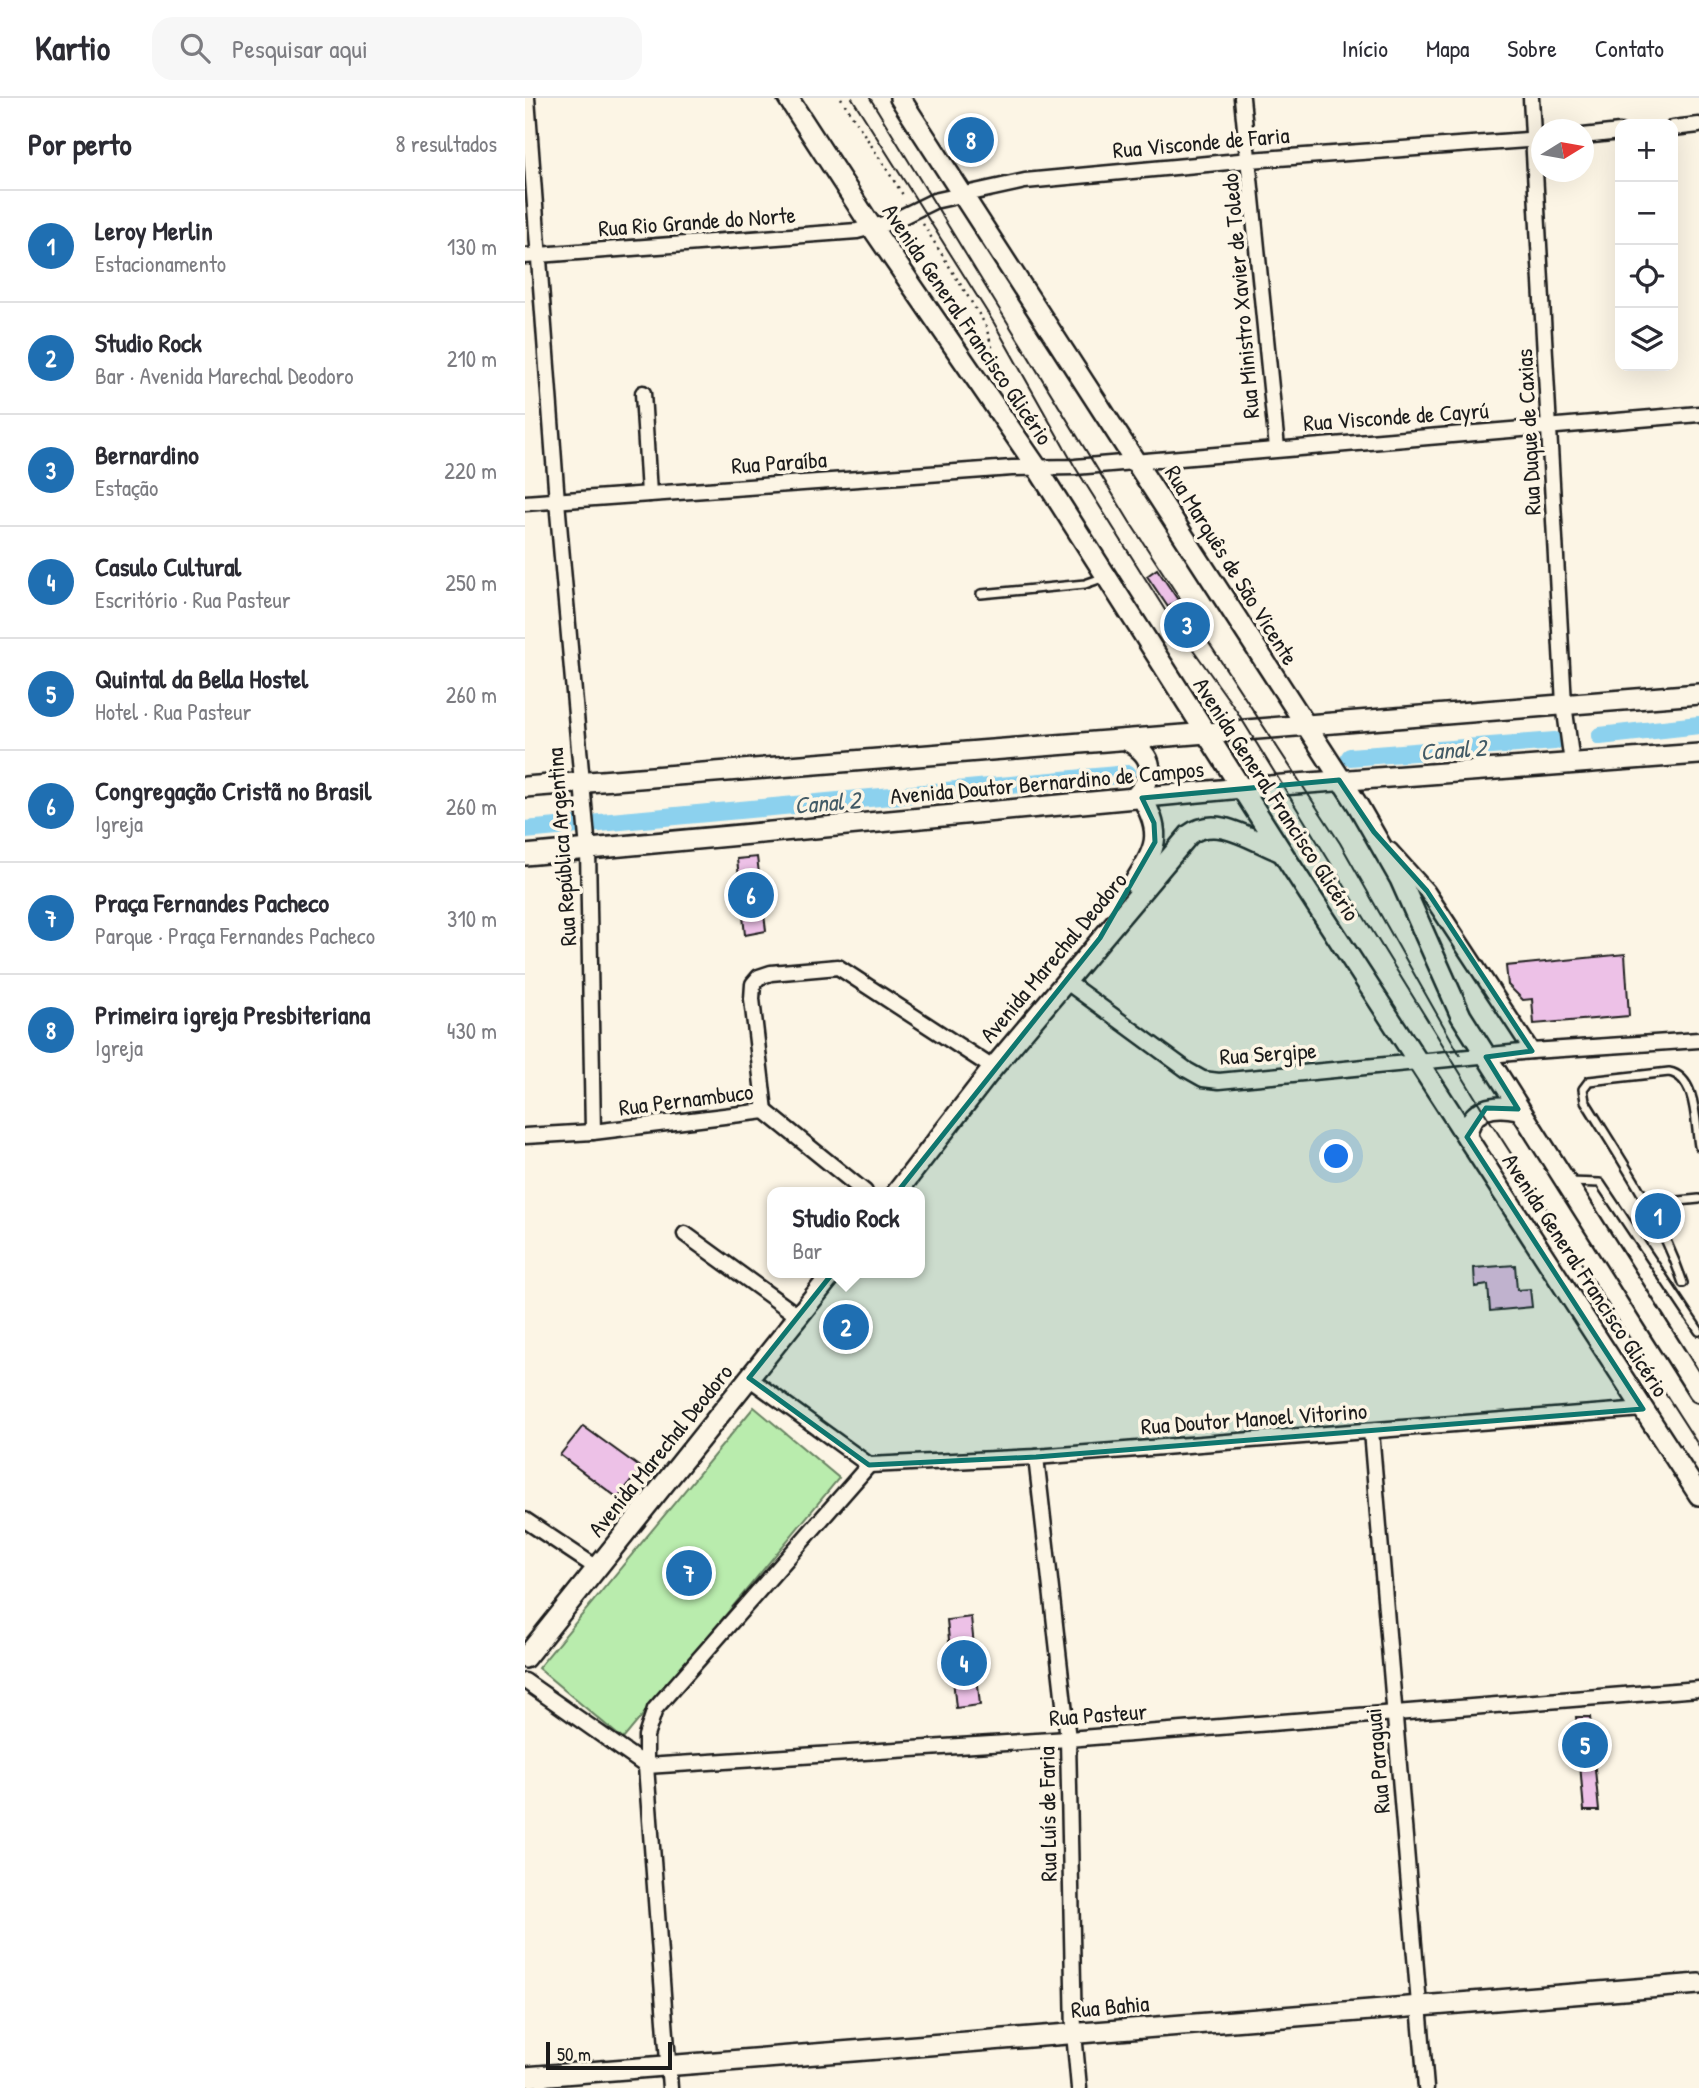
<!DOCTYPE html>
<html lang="pt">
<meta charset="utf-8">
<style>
body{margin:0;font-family:"Patrick Hand",sans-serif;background:#f7f7f7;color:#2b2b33}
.controls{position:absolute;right:21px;top:21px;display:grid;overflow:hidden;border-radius:14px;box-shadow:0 7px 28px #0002}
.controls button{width:63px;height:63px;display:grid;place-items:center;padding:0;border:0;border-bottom:2px solid #e1e1e2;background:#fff;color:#2b2b33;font:35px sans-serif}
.compass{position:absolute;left:1006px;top:21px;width:63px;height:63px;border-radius:50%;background:#fff;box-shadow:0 7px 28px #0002;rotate:79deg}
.scale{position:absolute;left:21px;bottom:18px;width:126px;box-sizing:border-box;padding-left:7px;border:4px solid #1c1c1c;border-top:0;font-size:19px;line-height:24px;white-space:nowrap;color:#1c1c1c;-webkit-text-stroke:5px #fcf5e5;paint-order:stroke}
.you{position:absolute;left:812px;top:1059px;width:24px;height:24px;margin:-18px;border:5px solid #fff;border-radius:50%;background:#1a73e8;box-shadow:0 0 0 10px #1a73e833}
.badge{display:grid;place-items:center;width:46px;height:46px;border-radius:50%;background:#1f6fb2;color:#fff;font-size:23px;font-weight:700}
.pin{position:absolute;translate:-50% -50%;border:4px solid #fff;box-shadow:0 2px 7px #0006}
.popup{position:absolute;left:242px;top:1089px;width:158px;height:91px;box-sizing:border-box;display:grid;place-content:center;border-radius:14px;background:#fff;filter:drop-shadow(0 2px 5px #0005);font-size:23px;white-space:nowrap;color:#7c7c81}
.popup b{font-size:26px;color:#2b2b33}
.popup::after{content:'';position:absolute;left:50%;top:100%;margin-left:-14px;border:14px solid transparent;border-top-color:#fff}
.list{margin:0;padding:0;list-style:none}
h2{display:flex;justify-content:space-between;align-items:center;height:91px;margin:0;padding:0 28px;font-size:30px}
h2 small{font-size:23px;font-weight:400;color:#7c7c81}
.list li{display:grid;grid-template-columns:46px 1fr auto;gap:21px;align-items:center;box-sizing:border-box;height:112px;padding:0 28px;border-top:2px solid #e1e1e2}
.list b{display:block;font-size:26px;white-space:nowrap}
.list p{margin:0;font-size:23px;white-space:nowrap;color:#7c7c81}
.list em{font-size:23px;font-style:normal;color:#7c7c81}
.icon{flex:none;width:38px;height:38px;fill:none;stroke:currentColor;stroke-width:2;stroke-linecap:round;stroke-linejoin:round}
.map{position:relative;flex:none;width:1174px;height:1990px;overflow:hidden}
header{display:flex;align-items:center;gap:42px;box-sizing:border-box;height:98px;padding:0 35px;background:#fff;border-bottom:2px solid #e1e1e2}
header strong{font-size:33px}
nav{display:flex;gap:38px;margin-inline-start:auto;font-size:24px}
.search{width:490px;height:63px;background:#f7f7f7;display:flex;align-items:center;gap:18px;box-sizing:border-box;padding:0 24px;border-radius:21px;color:#7c7c81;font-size:26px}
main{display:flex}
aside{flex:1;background:#fff}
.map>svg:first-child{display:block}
</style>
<header>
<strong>Kartio</strong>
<div class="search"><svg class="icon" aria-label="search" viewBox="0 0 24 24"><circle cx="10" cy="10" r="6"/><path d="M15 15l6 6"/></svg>Pesquisar aqui</div>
<nav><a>Início</a><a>Mapa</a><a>Sobre</a><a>Contato</a></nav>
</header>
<main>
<aside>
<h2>Por perto<small>8 resultados</small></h2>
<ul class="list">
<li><span class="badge">1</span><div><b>Leroy Merlin</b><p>Estacionamento</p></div><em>130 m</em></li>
<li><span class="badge">2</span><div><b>Studio Rock</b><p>Bar · Avenida Marechal Deodoro</p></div><em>210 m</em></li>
<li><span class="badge">3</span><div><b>Bernardino</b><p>Estação</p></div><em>220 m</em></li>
<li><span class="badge">4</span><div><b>Casulo Cultural</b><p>Escritório · Rua Pasteur</p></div><em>250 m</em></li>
<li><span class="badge">5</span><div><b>Quintal da Bella Hostel</b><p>Hotel · Rua Pasteur</p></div><em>260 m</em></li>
<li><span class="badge">6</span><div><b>Congregação Cristã no Brasil</b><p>Igreja</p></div><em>260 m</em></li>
<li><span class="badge">7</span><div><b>Praça Fernandes Pacheco</b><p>Parque · Praça Fernandes Pacheco</p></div><em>310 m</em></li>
<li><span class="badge">8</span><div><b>Primeira igreja Presbiteriana</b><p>Igreja</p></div><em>430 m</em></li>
</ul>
</aside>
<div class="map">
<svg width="1174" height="1990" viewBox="0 0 1174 1990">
<rect width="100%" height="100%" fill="#fcf5e5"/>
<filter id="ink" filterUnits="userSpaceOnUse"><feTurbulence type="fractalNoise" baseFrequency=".0143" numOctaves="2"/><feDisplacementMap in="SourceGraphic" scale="14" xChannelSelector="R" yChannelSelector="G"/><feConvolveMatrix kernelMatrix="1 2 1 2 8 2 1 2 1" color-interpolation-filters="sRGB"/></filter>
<g filter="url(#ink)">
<polygon fill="#b9ecad" stroke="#6a8464" stroke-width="2" points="229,1309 314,1380 98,1641 13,1570"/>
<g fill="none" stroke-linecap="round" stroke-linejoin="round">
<g stroke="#8cd1ee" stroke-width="18">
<polyline points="1075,638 1174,627"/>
<polyline points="825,659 1030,643"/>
<polyline points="0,732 603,676"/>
</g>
</g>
<g fill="#edc1e7" stroke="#1c1c1c" stroke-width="2">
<polygon points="632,471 653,502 643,509 622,478"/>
<polygon points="232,759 241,833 220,837 212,761"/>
<polygon points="1100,856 1104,918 1009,926 1007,901 998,902 983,887 981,868"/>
<polygon points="990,1167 992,1192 1005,1191 1007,1209 965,1213 963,1187 950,1189 949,1170"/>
<polygon points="58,1328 116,1370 93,1400 35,1357"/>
<polygon points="446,1519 455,1607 431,1610 422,1522"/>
<polygon points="1051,1619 1065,1619 1074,1713 1059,1713"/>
</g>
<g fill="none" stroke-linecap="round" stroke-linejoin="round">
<defs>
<g id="lane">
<polyline points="456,496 560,486 580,479"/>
<polyline points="1044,1084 1075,1085 1174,1233"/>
<polyline points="1124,1106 1174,1101"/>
<path d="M1158,1185C1135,1118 1097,1063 1060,1003L1058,991L1064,983L1144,974C1172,979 1170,1025 1174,1048"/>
</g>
<g id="street">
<polyline points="2,0 32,403 63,752 68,1034"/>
<polyline points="717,0 752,350"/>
<polyline points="1006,0 1039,606 1047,665"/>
<polyline points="1148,30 1174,27"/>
<polyline points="1058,38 1095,34"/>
<polyline points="0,158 332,133 366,124 409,103 500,83 725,62 1016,41"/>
<polyline points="118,295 124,396"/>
<polyline points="0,405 487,370 550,369 1174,316"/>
<polyline points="865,752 902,793 1007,953"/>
<polyline points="542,884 662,972 678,981 694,983 1007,953 1174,942"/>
<polyline points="240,1013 227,901 228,886 234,879 246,875 313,869 468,970"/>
<polyline points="0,1038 68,1034 240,1013 340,1094"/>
<polyline points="160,1136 273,1218"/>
<polyline points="846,1333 901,1990"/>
<polyline points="511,1359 543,1641 549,1935 554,1990"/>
<polyline points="344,1367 511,1359 1118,1311"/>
<polyline points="0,1422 72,1470"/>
<polyline points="0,1583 121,1668 543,1641 1174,1591"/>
<polyline points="145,1990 121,1668 121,1638 130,1611 344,1367 224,1280"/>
</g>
<g id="secondary">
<polyline points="263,0 348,131 511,368 757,754 1174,1397"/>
<polyline points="375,0 832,706 875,781 936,918 1174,1294"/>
<path d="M601,642C630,658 632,675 609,700"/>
<polyline points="0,689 1174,596"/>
<polyline points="0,757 717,690 1174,656"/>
<path d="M609,785C630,751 639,737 617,700"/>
<path d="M942,1039C944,1009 970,1006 993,1011"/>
<path d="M372,1094L468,970L664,737C692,715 729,744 757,754"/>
<polyline points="0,1560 308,1175"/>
<polyline points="0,1979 1174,1886"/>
</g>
</defs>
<use href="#lane" stroke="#1c1c1c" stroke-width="12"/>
<use href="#street" stroke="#1c1c1c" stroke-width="19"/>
<use href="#secondary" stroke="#1c1c1c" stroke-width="24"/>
<g stroke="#1c1c1c" stroke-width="2.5" stroke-dasharray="2 5" stroke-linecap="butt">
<polyline points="316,0 380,100"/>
<polyline points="398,126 460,226 479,288"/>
</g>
<use href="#lane" stroke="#fcf5e5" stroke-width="7"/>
<use href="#street" stroke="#fcf5e5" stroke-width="14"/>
<use href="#secondary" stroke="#fcf5e5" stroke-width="19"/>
<g stroke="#1c1c1c" stroke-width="2">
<polyline points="327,0 469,225 550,369 640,512 711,612 958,1012 1174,1348"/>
<polyline points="345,0 606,426 815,745 935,957"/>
</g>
</g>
</g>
<path fill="#0f766e" fill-opacity="0.2" stroke="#0f766e" stroke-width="5" stroke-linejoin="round" d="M814,682L849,734L902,793L1007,953L961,959L993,1011L961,1010L942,1039L1118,1311L511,1359L344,1367L224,1280L575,840L630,744L629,725L617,700Z"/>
<g text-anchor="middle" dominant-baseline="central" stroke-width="7" stroke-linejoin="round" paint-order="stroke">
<g font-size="23" fill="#1c1c1c" stroke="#fcf5e5">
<text transform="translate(676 44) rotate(-5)">Rua Visconde de Faria</text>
<text transform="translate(172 123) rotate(-4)">Rua Rio Grande do Norte</text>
<text transform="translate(715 198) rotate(-95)">Rua Ministro Xavier de Toledo</text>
<text transform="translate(443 226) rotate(56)">Avenida General Francisco Glicério</text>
<text transform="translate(871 318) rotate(-4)">Rua Visconde de Cayrú</text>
<text transform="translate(1003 334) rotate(-93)">Rua Duque de Caxias</text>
<text transform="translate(254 364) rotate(-4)">Rua Paraíba</text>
<text transform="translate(707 467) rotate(58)">Rua Marquês de São Vicente</text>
<text transform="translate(522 684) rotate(-5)">Avenida Doutor Bernardino de Campos</text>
<text transform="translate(752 701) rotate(57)">Avenida General Francisco Glicério</text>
<text transform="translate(36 749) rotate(-94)">Rua República Argentina</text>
<text transform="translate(528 859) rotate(-50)">Avenida Marechal Deodoro</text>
<text transform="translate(743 955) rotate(-4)">Rua Sergipe</text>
<text transform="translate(161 1001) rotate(-7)">Rua Pernambuco</text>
<text transform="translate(1061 1177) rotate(57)">Avenida General Francisco Glicério</text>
<text transform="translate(729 1320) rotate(-4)">Rua Doutor Manoel Vitorino</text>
<text transform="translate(135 1352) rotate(-51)">Avenida Marechal Deodoro</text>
<text transform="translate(573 1616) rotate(-4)">Rua Pasteur</text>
<text transform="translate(852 1663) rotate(-95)">Rua Paraguai</text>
<text transform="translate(522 1716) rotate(-91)">Rua Luís de Faria</text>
<text transform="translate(585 1908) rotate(-5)">Rua Bahia</text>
</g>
<g font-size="24" font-style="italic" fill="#435b66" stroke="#fcf5e5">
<text transform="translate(928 651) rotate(-4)">Canal 2</text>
<text transform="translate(302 704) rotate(-5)">Canal 2</text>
</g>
</g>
</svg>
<div class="controls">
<button>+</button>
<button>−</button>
<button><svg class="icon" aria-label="locate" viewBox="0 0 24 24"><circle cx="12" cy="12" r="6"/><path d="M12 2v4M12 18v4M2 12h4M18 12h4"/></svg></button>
<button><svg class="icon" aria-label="layers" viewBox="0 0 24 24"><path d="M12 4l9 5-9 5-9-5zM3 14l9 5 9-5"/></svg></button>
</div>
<svg class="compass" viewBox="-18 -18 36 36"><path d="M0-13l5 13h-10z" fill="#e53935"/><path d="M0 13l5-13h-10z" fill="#7c7c81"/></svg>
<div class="scale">50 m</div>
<div class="you"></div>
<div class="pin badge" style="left:1133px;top:1118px">1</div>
<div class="pin badge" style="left:321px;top:1229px">2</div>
<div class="popup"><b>Studio Rock</b>Bar</div>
<div class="pin badge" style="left:662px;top:527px">3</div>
<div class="pin badge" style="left:439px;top:1565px">4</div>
<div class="pin badge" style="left:1060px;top:1647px">5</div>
<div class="pin badge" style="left:226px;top:797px">6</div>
<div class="pin badge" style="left:164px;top:1475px">7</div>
<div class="pin badge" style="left:446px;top:42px">8</div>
</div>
</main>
